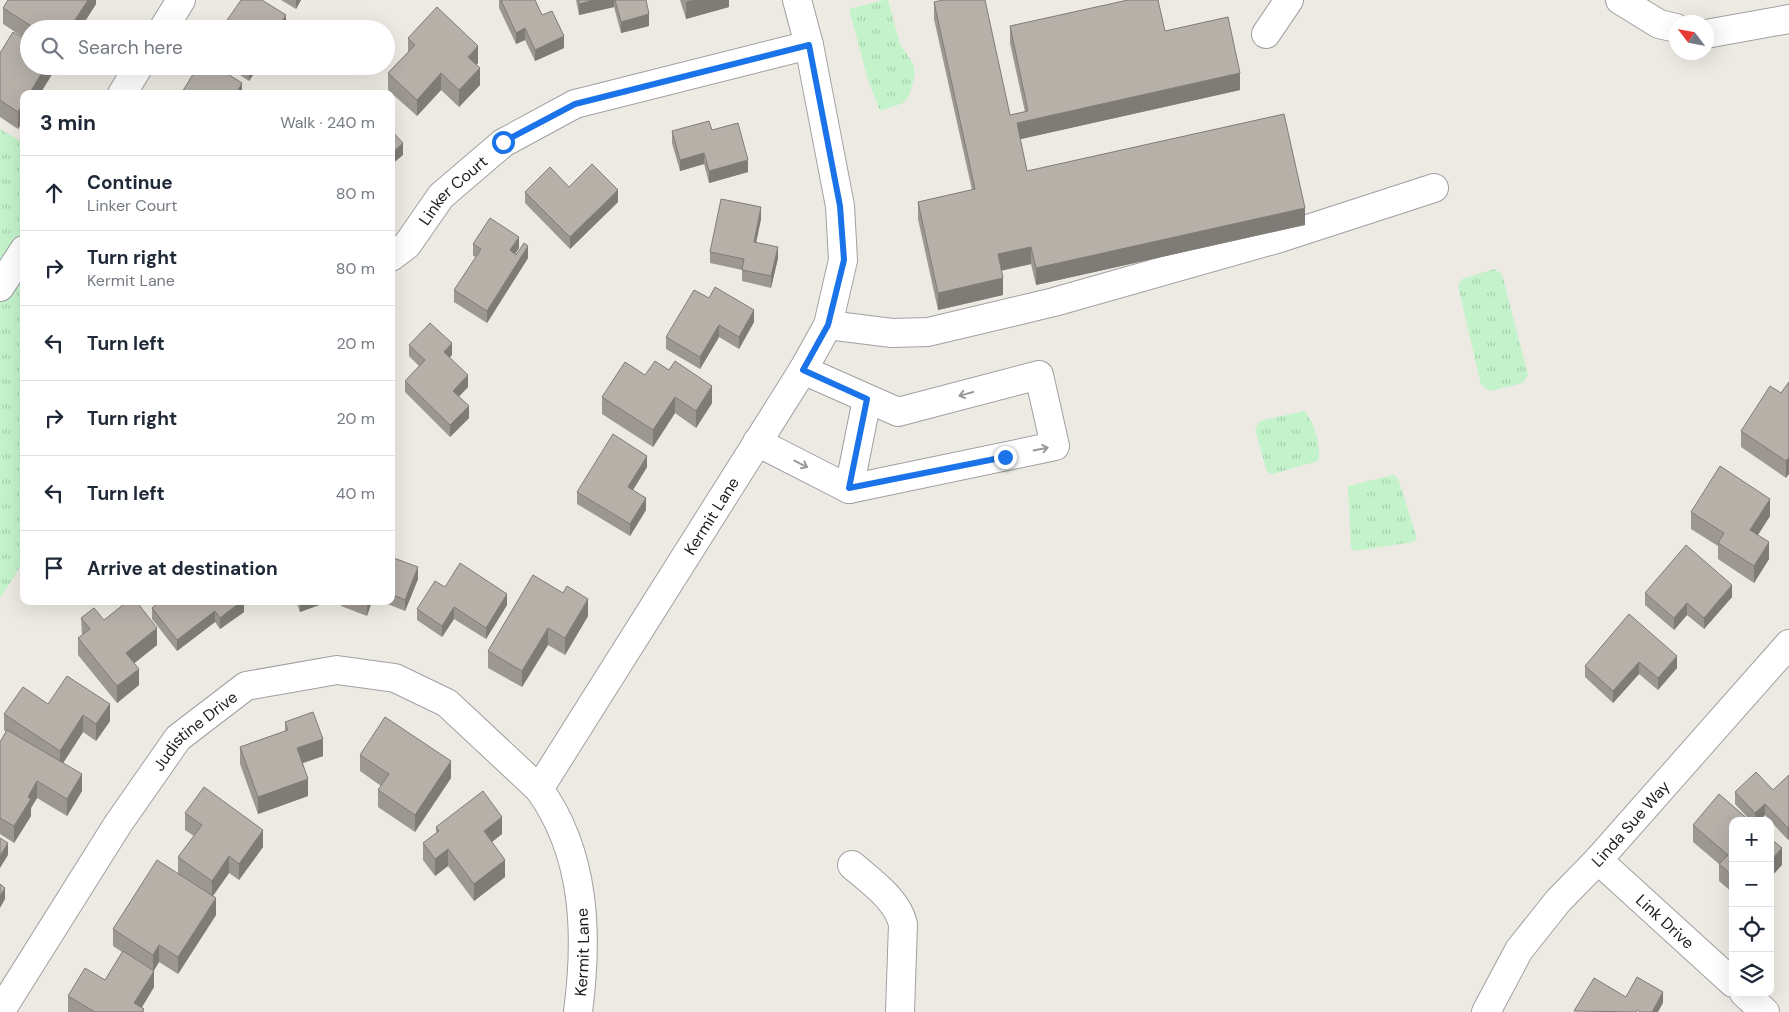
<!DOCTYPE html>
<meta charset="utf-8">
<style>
body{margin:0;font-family:"DM Sans",sans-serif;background:#f6f6f7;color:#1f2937}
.controls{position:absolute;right:15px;bottom:15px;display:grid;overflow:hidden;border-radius:10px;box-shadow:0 5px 20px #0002}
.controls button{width:45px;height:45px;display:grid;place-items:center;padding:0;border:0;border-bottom:1px solid #e0e1e3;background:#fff;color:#1f2937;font:25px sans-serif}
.compass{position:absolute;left:1669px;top:15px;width:45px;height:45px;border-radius:50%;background:#fff;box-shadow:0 5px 20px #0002;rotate:302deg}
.stop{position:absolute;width:15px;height:15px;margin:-11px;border:4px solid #1a73e8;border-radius:50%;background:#fff}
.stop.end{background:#1a73e8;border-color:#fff;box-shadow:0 1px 5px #0008}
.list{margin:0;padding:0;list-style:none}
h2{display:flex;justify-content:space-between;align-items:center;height:65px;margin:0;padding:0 20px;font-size:21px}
h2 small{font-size:16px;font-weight:400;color:#747a83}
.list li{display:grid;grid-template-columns:32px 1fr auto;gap:15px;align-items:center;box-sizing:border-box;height:75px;padding:0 20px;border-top:1px solid #e0e1e3}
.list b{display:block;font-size:19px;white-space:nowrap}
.list p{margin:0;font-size:16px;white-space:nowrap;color:#747a83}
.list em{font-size:16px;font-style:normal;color:#747a83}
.icon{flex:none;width:28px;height:28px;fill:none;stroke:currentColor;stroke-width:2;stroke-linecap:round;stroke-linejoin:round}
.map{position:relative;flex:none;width:1789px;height:1012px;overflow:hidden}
.search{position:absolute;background:#fff;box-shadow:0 5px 20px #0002;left:20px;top:20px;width:375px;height:55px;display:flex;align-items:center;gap:12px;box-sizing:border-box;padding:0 18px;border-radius:28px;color:#747a83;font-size:19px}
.panel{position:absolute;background:#fff;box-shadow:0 5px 20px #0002;left:20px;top:90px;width:375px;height:515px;border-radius:10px}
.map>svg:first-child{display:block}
</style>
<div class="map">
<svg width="1789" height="1012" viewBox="0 0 1789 1012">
<defs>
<pattern id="park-tufts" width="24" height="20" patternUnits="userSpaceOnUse" patternTransform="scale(1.25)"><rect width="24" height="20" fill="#c4f3cb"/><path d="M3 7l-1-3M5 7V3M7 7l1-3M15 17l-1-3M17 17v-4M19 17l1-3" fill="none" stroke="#a8d0ae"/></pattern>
</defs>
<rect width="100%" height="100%" fill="#edeae3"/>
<g fill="url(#park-tufts)">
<polygon points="884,0 888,0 900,44 913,63 915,74 909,96 903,103 880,111 868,80 849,9"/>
<polygon points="0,129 24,143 24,561 0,598"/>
<polygon points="1494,269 1502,274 1528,375 1523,383 1490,391 1481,385 1458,286 1462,279"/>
<path d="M1304,411C1314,420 1322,449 1318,461L1273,474L1267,472L1255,429L1260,421Z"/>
<polygon points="1393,475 1398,478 1417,538 1413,542 1355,551 1351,548 1348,486"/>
</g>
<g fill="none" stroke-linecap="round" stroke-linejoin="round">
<defs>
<g id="minor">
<polyline points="1620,0 1659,24 1676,28"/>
<polyline points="163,29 181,0"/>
<polyline points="1266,34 1289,0"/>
<polyline points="1706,34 1789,19"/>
<polyline points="122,94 139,66"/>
<path id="s1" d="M391,257L407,245L441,196L503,143L575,104L809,45"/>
<polyline points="0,287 24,250"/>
<polyline points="828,325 892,333 928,332 1054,302 1280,238 1434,188"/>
<polyline points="757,442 849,489 1055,446 1039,375 898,412 803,370"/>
<polyline points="849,489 867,399"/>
<path id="s2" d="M1598,860L1733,983"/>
<path d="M852,865C871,882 897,899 903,924L900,1012"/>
<polyline points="1744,993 1765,1012"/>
<path id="s3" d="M0,1012L118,824L178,738L246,686L337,670L395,678L447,703L539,789"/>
<path id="s4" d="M578,1012C588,935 586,854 539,789L803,370L828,325L843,260L840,206L809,45L797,0"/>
<path id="s5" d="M1486,1012L1519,950L1558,901L1598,860L1789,644"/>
</g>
</defs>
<use href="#minor" stroke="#a0a0a0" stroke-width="30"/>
<use href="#minor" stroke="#fff" stroke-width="28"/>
</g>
<g fill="#9d9791">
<polygon points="96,0 96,4 80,29 29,29 29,41 3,24 3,8"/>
<polygon points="281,0 301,0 296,9"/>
<polygon points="499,0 535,0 542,15 564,48 535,61 525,40 516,44 499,8"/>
<polygon points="576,0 646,0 649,26 621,33 614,7 579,15"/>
<polygon points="680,0 729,0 729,7 686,19"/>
<polygon points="934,2 1010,115 1025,112 1010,43 1010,26 1165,31 1240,90 1020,139 1027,171 1305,225 1036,285 1031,264 1001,271 1003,295 938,310 918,219 918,202 972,190 934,19"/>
<polygon points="408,38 478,63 476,65 480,85 459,107 441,90 417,116 388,90 388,73 408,52"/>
<polygon points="0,53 53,66 53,73 24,94 24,119 18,129 0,117"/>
<polygon points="226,66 259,66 249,81"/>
<polygon points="712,130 748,172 709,183 704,164 680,171 672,143 672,131"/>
<polygon points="525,192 618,202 570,249 525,203"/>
<polygon points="761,219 756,242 778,258 771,288 742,281 742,270 710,263 710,252"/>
<polygon points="473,244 519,248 515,254 528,258 487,323 454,302 454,290 476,257 473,256"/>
<polygon points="709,298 754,322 739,349 719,337 700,369 666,349 666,337"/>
<polygon points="409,345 452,355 450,357 468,387 458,397 469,418 450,437 405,392 405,381 419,366 409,356"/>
<polygon points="645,375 712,403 696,428 675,413 653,447 602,414 602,397"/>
<polygon points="1789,382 1786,478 1741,447 1741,431 1781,393"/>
<polygon points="647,467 633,490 646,510 630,536 577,504 577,492"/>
<polygon points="1691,512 1770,516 1758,535 1769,559 1754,583 1718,559 1718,546 1691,529"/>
<polygon points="391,557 418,579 405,611 380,601 391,601"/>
<polygon points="533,575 588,616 565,655 548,645 522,687 488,668 488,651"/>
<polygon points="445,587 507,605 486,639 454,619 442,637 417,620 417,609"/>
<polygon points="1645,593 1732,597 1704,629 1687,615 1674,630 1645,605"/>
<polygon points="244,601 244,612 220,629 215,622 177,651 152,619 152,608"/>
<polygon points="296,601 330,601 300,612"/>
<polygon points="341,601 372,601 367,616 341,606"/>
<polygon points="1629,614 1677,668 1658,690 1639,674 1613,703 1585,677 1585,666"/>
<polygon points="81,618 104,620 157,645 134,663 139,685 117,703 78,655 78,638 82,635"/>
<polygon points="48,704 110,721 96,741 83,732 63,763 82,791 67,816 37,798 31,808 31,816 14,843 0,834 0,742 6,732 4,730 4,714"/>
<polygon points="285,722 323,756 303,763 308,796 258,814 240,764 240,747 285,731"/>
<polygon points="360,755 451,778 415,832 378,807 378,790 381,786 360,771"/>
<polygon points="1789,775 1789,838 1788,840 1765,815 1759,821 1751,821 1735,804 1735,792 1773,790"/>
<polygon points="185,813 263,847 239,880 229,873 213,896 216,915 178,974 159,962 154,970 154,987 142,1007 144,1012 68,1012 68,996 105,980 122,952 113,946 113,929 178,874 178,857 194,836 185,830"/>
<polygon points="1733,821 1733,893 1719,881 1719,864 1693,842 1693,825"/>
<polygon points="436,827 502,834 492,842 505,877 474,901 448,866 435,876 423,860 423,843 436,833"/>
</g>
<g fill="#7f7b76">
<polygon points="88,0 96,0 96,4 80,29 69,29"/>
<polygon points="296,0 301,0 296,9"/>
<polygon points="594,0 614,0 614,7 579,15 579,4"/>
<polygon points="693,0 729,0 729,7 686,19 686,2"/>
<polygon points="649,14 649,26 621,33 621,22"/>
<polygon points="286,15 286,27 284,29 277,29"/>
<polygon points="525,28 525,40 516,44 516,33"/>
<polygon points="564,36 564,48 535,61 535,50"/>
<polygon points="478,46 478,63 468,74 468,57"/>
<polygon points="46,66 53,66 53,73 40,94 29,94"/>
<polygon points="252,66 259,66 249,81 249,70"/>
<polygon points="480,68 480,85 459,107 459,90"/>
<polygon points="441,73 441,90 417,116 417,100"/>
<polygon points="1240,73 1240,90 1017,140 1017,123"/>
<polygon points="242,83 242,94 236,94"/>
<polygon points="24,102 24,119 18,129 18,112"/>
<polygon points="403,143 403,155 391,165 391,154"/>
<polygon points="704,153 704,164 680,171 680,160"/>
<polygon points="748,160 748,172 709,183 709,171"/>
<polygon points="618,190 618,202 570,249 570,237"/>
<polygon points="761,207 761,219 754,253 754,242"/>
<polygon points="1305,208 1305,225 1036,285 1036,268"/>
<polygon points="519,237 519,248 510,262 510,250"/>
<polygon points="528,246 528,258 487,323 487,311"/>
<polygon points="778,247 778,258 771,288 771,276"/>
<polygon points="1031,247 1031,264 998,271 998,254"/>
<polygon points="1003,278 1003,295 938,310 938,293"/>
<polygon points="754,310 754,322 739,349 739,337"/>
<polygon points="719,325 719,337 700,369 700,357"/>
<polygon points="452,343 452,355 444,363 444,352"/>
<polygon points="468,375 468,387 453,403 453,391"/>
<polygon points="712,386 712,403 696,428 696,411"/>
<polygon points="675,397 675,413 653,447 653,430"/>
<polygon points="469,406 469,418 450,437 450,425"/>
<polygon points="647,456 647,467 628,498 628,487"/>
<polygon points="1789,457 1789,474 1786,478 1786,461"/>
<polygon points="646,498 646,510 630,536 630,524"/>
<polygon points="1770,499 1770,516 1750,547 1750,530"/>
<polygon points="1769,542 1769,559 1754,583 1754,566"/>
<polygon points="418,567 418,579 405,611 405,600"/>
<polygon points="1732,585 1732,597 1704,629 1704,618"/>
<polygon points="507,594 507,605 486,639 486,628"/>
<polygon points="588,599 588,616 565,655 565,638"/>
<polygon points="242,601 244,601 244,612 220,629 220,618"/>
<polygon points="259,601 269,601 259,605"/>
<polygon points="300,601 330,601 300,612"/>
<polygon points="368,601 372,601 367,616 367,604"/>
<polygon points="1687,603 1687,615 1674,630 1674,618"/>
<polygon points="454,607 454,619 442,637 442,626"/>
<polygon points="215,611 215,622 177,651 177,640"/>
<polygon points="157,628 157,645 126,670 126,653"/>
<polygon points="548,628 548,645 522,687 522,671"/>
<polygon points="1677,656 1677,668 1658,690 1658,678"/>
<polygon points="1639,662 1639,674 1613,703 1613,691"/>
<polygon points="139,669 139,685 117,703 117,686"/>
<polygon points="110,704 110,721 96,741 96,724"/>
<polygon points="83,715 83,732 60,768 60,751"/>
<polygon points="323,739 323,756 297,765 297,748"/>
<polygon points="451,761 451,778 415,832 415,815"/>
<polygon points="82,774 82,791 67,816 67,799"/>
<polygon points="308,779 308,796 258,814 258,797"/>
<polygon points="37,781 37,798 31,808 31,816 14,843 14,826 28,797"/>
<polygon points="1765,804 1765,815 1759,821 1755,821 1755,813"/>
<polygon points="502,817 502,834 484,848 484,831"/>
<polygon points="1789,827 1789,838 1788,840 1788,828"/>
<polygon points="263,830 263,847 239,880 239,864"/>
<polygon points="8,843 8,855 0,868 0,856"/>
<polygon points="1782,848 1782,865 1770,878 1770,861"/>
<polygon points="448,849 448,866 435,876 435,859"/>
<polygon points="229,856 229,873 212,897 212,881"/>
<polygon points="505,860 505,877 474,901 474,884"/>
<polygon points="5,888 5,899 0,908 0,896"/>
<polygon points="216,898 216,915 178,974 178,957"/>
<polygon points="159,945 159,962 153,972 153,955"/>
<polygon points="154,971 154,987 139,1012 134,1003"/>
<polygon points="1663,992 1663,1003 1658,1012 1652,1012"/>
</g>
<g fill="#b6b0a9" stroke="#7f7b76">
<polygon points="8,0 88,0 69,29 36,29 3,8"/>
<polygon points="241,0 262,0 286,15 277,29 221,29"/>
<polygon points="501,0 535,0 542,15 552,11 564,36 535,50 525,28 516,33"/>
<polygon points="579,0 594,0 579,4"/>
<polygon points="615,0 646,0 649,14 621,22"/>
<polygon points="943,0 985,0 1010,115 1028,111 1010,26 1128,0 1158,0 1165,31 1228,17 1240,73 1017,123 1027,171 1284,114 1305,208 1036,268 1031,247 998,254 1003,278 938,293 918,202 975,189 934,2"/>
<polygon points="437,7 478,46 468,57 480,68 459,90 441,73 417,100 388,73 415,45 408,38"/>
<polygon points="13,32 29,41 29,66 46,66 29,94 24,94 24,102 18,112 0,100 0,53"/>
<polygon points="198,66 215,66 242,83 236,94 181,94"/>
<polygon points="244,66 252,66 249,70"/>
<polygon points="709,121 712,130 738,123 748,160 709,171 704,153 680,160 672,131"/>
<polygon points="391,130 403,143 391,154"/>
<polygon points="592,164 618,190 570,237 525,192 550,167 569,187"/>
<polygon points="721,199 761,207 754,242 778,247 771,276 742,270 744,259 710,252"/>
<polygon points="490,218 519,237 510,250 516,255 524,243 528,246 487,311 454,290 481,249 473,244"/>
<polygon points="715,287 754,310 739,337 719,325 700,357 666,337 694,290 709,298"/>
<polygon points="430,323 452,343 444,352 468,375 453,391 469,406 450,425 405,381 425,360 409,345"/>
<polygon points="655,361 669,370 675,361 712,386 696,411 675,397 653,430 602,397 625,362 645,375"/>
<polygon points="1789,382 1789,457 1786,461 1741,431 1770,386 1781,393"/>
<polygon points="613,434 647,456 628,487 646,498 630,524 577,492"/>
<polygon points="1720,466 1770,499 1750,530 1769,542 1754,566 1718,543 1724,533 1691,512"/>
<polygon points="1686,545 1732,585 1704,618 1687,603 1674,618 1645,593"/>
<polygon points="391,557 418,567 405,600 391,594"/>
<polygon points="460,563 507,594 486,628 454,607 442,626 417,609 435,581 445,587"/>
<polygon points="533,575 563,593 567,586 588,599 565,638 548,628 522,671 488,651"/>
<polygon points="128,601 136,601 157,628 126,653 139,669 117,686 78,638 90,629 81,618 94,608 104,620"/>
<polygon points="161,601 242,601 220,618 215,611 177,640 152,608"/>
<polygon points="359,601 368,601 367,604"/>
<polygon points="1629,614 1677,656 1658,678 1639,662 1613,691 1585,666"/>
<polygon points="67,676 110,704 96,724 83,715 60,751 4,714 23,687 48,704"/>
<polygon points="313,712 323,739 297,748 308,779 258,797 240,747 288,730 285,722"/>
<polygon points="385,717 451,761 415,815 378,790 389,774 360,755"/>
<polygon points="7,730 82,774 67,799 37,781 28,797 31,799 14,826 0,818 0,742"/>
<polygon points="1756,772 1773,790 1789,775 1789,827 1788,828 1765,804 1755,813 1735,792"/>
<polygon points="204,787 263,830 239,864 229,856 212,881 178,857 202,825 185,813"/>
<polygon points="483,791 502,817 484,831 505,860 474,884 448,849 435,859 423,843 439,831 436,827"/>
<polygon points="1719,794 1750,821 1733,821 1733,876 1719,864 1728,855 1693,825"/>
<polygon points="0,838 8,843 0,856"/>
<polygon points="1770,838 1782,848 1770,861"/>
<polygon points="157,860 216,898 178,957 159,945 153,955 113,929"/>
<polygon points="0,884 5,888 0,896"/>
<polygon points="123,951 154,971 134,1003 144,1009 142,1012 95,1012 68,996 85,968 105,980"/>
<polygon points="1637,977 1663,992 1652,1012 1640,1012 1637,1010 1636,1012 1574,1011 1594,978 1626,997"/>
</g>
<defs><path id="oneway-shaft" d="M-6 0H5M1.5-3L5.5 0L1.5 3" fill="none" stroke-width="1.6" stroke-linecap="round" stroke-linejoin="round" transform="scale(1.25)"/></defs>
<g stroke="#999">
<use href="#oneway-shaft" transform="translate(966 394) rotate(165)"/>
<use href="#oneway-shaft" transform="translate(1041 449) rotate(-12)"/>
<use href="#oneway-shaft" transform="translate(801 464) rotate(27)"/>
</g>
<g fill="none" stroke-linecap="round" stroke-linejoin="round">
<polyline stroke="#1a73e8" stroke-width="6" points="503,142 575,104 809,45 840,206 844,260 828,325 803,370 867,399 849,488 1005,457"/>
</g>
<g text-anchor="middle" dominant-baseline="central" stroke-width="4.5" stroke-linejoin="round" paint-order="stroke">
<g font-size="16" fill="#1c1c1c" stroke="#fff">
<text stroke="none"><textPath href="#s1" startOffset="92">Linker Court</textPath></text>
<text stroke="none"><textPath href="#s4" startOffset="555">Kermit Lane</textPath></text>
<text stroke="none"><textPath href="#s3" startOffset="344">Judistine Drive</textPath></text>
<text stroke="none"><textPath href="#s5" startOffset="239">Linda Sue Way</textPath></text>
<text stroke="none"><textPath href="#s2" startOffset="91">Link Drive</textPath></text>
<text stroke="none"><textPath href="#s4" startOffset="60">Kermit Lane</textPath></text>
</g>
</g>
</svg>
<div class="controls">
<button>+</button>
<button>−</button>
<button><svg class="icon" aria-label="locate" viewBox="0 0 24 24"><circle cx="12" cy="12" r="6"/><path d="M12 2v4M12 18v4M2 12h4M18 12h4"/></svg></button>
<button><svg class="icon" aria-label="layers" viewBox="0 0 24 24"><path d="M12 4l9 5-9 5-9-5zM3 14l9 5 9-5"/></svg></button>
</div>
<svg class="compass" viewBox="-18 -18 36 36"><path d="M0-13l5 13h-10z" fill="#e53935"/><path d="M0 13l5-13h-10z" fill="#747a83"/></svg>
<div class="stop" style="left:503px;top:142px"></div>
<div class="stop end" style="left:1005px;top:457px"></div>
<div class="search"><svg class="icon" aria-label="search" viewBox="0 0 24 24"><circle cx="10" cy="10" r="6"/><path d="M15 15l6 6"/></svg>Search here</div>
<section class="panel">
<h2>3 min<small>Walk · 240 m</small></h2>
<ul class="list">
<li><svg class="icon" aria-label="ahead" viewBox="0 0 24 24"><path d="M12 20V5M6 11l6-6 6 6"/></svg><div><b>Continue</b><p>Linker Court</p></div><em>80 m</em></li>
<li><svg class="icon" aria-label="right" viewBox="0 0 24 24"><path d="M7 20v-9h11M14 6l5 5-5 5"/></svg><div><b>Turn right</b><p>Kermit Lane</p></div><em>80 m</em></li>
<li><svg class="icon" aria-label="left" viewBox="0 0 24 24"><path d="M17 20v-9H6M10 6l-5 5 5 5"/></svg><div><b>Turn left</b></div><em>20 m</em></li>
<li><svg class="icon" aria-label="right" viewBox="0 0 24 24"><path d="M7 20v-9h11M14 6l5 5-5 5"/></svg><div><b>Turn right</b></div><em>20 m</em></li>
<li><svg class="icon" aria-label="left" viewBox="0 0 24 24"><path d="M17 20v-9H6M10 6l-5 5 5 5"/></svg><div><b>Turn left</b></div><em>40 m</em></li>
<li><svg class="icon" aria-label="arrive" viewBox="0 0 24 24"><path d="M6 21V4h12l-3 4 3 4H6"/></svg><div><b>Arrive at destination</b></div></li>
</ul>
</section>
</div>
